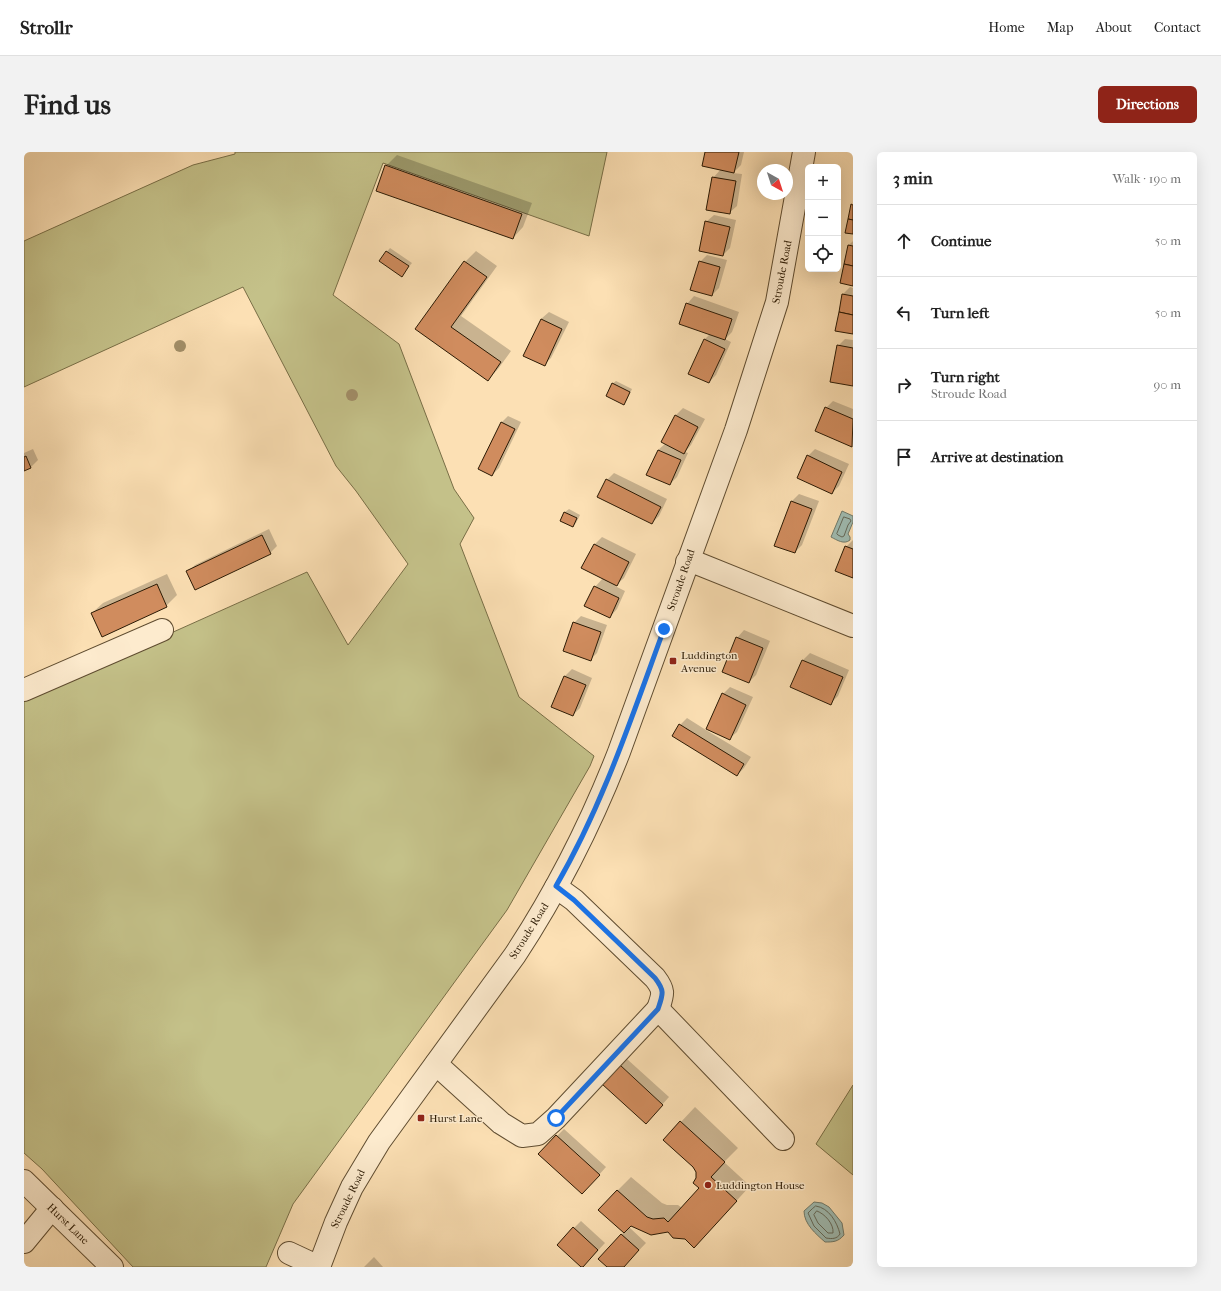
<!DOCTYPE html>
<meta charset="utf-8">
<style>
body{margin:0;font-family:"IM FELL French Canon",serif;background:#f2f2f2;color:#222}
.controls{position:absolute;right:12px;top:12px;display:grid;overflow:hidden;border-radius:6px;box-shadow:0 4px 16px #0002}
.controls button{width:36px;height:36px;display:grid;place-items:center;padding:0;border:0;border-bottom:1px solid #e0e0e0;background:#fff;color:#222;font:20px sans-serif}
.compass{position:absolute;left:733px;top:12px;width:36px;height:36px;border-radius:50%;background:#fff;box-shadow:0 4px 16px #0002;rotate:141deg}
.stop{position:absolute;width:12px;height:12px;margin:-9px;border:3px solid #1a73e8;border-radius:50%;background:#fff}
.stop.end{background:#1a73e8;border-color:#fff;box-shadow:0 1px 4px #0008}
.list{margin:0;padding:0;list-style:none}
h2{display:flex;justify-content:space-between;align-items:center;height:52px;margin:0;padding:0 16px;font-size:17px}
h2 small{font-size:13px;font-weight:400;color:#767676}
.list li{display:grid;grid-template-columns:26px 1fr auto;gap:12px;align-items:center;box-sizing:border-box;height:72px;padding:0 16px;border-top:1px solid #e0e0e0}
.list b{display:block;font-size:15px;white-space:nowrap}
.list p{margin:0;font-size:13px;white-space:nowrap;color:#767676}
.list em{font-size:13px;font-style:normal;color:#767676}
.icon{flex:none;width:22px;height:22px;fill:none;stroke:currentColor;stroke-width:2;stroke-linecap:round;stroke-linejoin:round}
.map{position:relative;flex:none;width:829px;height:1115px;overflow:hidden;border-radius:6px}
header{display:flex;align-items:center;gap:24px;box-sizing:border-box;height:56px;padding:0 20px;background:#fff;border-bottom:1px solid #e0e0e0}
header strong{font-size:19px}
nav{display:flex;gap:22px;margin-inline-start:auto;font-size:14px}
.intro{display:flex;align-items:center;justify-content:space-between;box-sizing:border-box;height:96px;padding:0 24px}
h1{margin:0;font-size:28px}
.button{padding:10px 18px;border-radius:6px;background:#8f2418;color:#fff;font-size:14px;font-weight:700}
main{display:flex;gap:24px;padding:0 24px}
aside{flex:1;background:#fff;border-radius:6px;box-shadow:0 4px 16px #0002}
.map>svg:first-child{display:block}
</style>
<header>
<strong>Strollr</strong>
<nav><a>Home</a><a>Map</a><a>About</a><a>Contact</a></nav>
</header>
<div class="intro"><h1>Find us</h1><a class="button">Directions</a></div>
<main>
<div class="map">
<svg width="829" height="1115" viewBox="0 0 829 1115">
<rect width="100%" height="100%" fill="#fce0b4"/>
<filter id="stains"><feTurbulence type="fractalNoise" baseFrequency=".005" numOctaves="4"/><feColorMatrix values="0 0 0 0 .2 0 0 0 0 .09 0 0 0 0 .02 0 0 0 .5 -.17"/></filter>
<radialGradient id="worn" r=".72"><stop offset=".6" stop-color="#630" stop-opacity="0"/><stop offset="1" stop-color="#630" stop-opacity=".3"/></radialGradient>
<g fill="#c4c189" stroke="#786e46">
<polygon points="211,0 583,0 565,84 359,11 309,143 375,192 430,337 450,366 436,392 495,545 570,604 566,614 483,758 269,1052 242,1115 109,1115 18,1017 0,1001 0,547 283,420 324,493 384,412 332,339 312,314 219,135 0,235 0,89 169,13 211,2"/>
<polygon points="829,933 829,1023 792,992"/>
</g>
<g fill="#a0bcb2" stroke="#717b6c">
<path d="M818,359L829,364V370L824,382L826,385V388C820,393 813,388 807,385Z"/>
<path d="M790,1050L798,1051L805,1055L818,1071L820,1083C814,1090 809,1090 801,1090C792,1082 780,1072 780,1059Z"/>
</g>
<g fill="#0003">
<polygon points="682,0 720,0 717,13 709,21 718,22 713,54 705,61 689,26 697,17"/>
<polygon points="373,3 508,51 499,75 489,86 362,14"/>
<polygon points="690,63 712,68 706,96 699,103 682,70"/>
<polygon points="829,89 829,133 824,94"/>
<polygon points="366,96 388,111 378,123 356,108"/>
<polygon points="452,99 473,114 437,164 487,199 474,217 464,228 393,177 441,110"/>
<polygon points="683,103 703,108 695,136 688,143 676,110"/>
<polygon points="826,135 829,136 829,181 819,142"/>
<polygon points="670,144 715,160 708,180 701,187 707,190 692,223 685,230 680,188 686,182 663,152"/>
<polygon points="525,160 545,170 527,206 520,213 517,167"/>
<polygon points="821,187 829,188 829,233 814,194"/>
<polygon points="592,229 608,237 603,248 600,251 588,232"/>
<polygon points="809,249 829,257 828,294 792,278 802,256"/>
<polygon points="659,256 681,267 667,293 661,300 664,301 653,325 646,332 634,298 642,291 639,289 652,263"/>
<polygon points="484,264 497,270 475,316 468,323 477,271"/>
<polygon points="9,297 14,308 7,315 0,318 0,301"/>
<polygon points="791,297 825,312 815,334 808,341 784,304"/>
<polygon points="590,321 643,347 635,364 628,371 583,328"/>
<polygon points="775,342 795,349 778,393 771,400 752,393 768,349"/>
<polygon points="545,357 556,363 552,371 549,374 538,368 541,360"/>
<polygon points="245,377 253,394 246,401 164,420 171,413"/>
<polygon points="578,385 612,402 600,426 591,434 601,439 593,457 586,465 571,435 579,426 558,416 571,392"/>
<polygon points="829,388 829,425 822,395"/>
<polygon points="143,422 153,443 142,454 68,461 79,451"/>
<polygon points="557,464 583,473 573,501 566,508 550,471"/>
<polygon points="720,478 746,489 732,523 725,530 713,486"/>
<polygon points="786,501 825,518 814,544 807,551 779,508"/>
<polygon points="548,517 568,526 556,556 549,563 540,525"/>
<polygon points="706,535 729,545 713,580 705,587 683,576 682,578 727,605 720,616 713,623 656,573 663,566 682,578 699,542"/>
<polygon points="603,907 645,945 628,964 596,914"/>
<polygon points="671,955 714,996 700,1010 726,1034 684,1080 661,1086 645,1079 607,1073 605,1075 622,1091 599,1115 585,1115 576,1107 600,1080 593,1039 607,1025 638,1051 643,1053 654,1053 658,1056 676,1036 673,1026 673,1020 670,1015 640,988"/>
<polygon points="540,977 582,1015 565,1034 533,984"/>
<polygon points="557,1069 581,1091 565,1108 550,1076"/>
<polygon points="350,1105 359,1115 340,1115"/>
</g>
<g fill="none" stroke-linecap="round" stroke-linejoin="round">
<g stroke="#666b5b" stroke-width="1">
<polygon points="820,365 826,367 827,369 824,373 820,384 818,385 814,383 813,382"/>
<path d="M792,1054C805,1056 813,1070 816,1082C813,1087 808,1087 802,1086L790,1074L784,1061L788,1057Z"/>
<path d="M793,1059C801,1062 810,1072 809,1081H804L794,1071L790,1063Z"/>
</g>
</g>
<g fill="#d08c5e" stroke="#2b1a04">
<polygon points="681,0 715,0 710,21 678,14"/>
<polygon points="361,13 498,62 489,87 352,39"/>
<polygon points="688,25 712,29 706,62 682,58"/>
<polygon points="827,52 829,53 829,68 824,67"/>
<polygon points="824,67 829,68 829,82 821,81"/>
<polygon points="681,69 706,75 699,104 675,99"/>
<polygon points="824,93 829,94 829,114 820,112"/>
<polygon points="362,99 385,114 378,125 355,109"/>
<polygon points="440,109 463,125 427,175 477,210 464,229 391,177"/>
<polygon points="675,109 696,115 688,144 666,138"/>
<polygon points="820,112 829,114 829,134 816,131"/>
<polygon points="818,142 829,144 829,163 815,160"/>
<polygon points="662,151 708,167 701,188 655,172"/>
<polygon points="815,160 829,163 829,182 811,179"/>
<polygon points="517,167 538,177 521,214 499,204"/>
<polygon points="680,187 701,197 685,231 664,222"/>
<polygon points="813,193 829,196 829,234 806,230"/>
<polygon points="588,231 606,240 600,253 582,244"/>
<polygon points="801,255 829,267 828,295 791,279"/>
<polygon points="651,263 674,275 660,302 637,290"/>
<polygon points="477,270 491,277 468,324 454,317"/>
<polygon points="634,298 657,308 646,333 622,323"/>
<polygon points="783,303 818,320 808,342 773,326"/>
<polygon points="2,304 7,316 0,319 0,305"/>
<polygon points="582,327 637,355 628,372 573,345"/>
<polygon points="767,349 788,357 771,401 750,394"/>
<polygon points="540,360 553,366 549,375 536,369"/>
<polygon points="238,383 247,402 171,438 162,419"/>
<polygon points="570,392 605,410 593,434 557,416"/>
<polygon points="821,394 829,397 829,426 811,419"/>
<polygon points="133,432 143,455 78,485 67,461"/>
<polygon points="570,434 595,446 586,466 560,454"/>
<polygon points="549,470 577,480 567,509 539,499"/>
<polygon points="712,485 739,496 725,531 698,520"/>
<polygon points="778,508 819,525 807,553 766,535"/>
<polygon points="540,524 562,533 549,564 527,555"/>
<polygon points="698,541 722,553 706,588 682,577"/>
<polygon points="655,572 720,612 713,624 648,584"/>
<polygon points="596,913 639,953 622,972 578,932"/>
<polygon points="656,969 701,1010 687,1025 713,1049 670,1096 661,1087 649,1086 644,1080 627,1083 607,1074 600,1081 574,1058 593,1038 623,1065 629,1067 640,1066 644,1070 675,1036 669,1031 672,1026 672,1020 669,1015 639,988"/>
<polygon points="532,983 576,1023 558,1042 514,1002"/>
<polygon points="549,1075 574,1098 559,1115 557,1115 533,1093"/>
<polygon points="597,1082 615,1098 600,1115 583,1115 574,1107"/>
</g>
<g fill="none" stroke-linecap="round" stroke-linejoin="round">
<defs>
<g id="minor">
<polyline points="663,410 675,412 829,474"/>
<polyline points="0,538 138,478"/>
<path d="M532,735L550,748L631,826C641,839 639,842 634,857"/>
<polyline points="412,912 477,971 498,984 514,982 532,966 634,857 759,987"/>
<polyline points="0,1029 88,1115"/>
<polyline points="0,1090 28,1056"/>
<path d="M265,1101L295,1115L312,1070L328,1035L355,990L491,803C533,739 567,672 595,600L712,278L753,150L780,0"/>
</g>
</defs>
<use href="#minor" stroke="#5f4c30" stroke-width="24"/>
<use href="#minor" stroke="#fdebce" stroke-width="22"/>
</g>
<g fill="#a28f69">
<circle cx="156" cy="194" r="6"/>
<circle cx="328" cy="243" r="6"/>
</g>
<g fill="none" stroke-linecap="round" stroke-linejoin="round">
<path stroke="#1a73e8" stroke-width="5" d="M532,966L634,857C639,842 641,839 631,826L550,748L532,734C579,653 608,564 640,477"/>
</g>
<g fill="#8f2418" stroke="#fdebce" stroke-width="1.5">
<rect x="645" y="505" width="8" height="8" rx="2"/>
<rect x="393" y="962" width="8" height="8" rx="2"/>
<circle cx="684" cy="1033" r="4"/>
</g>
<g text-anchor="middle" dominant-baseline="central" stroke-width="3" stroke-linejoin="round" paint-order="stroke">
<g font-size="11" fill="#2b1a04" stroke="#fdebce">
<text transform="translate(758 120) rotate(-79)">Stroude Road</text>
<text transform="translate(657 428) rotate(-71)">Stroude Road</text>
<text transform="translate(505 779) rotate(-58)">Stroude Road</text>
<text transform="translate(324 1047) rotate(-64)">Stroude Road</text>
<text transform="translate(44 1072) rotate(44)">Hurst Lane</text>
</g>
<g font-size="11" fill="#2b1a04" stroke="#fdebce" text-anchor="start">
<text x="657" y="503">Luddington<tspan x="657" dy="13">Avenue</tspan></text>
<text x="405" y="966">Hurst Lane</text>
<text x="692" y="1033">Luddington House</text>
</g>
</g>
<rect width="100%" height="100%" filter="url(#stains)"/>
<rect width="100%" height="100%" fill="url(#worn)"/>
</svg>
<div class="controls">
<button>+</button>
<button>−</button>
<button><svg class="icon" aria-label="locate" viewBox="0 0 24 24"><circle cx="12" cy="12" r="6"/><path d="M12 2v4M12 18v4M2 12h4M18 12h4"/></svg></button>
</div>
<svg class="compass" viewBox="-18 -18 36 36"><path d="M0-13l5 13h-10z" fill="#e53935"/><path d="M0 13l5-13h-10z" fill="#767676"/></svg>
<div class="stop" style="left:532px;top:966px"></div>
<div class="stop end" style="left:640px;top:477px"></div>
</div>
<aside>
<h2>3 min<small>Walk · 190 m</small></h2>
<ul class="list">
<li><svg class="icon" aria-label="ahead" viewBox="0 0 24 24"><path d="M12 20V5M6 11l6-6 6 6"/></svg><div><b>Continue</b></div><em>50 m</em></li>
<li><svg class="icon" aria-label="left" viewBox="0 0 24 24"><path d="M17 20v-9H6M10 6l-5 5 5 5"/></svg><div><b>Turn left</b></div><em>50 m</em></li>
<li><svg class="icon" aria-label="right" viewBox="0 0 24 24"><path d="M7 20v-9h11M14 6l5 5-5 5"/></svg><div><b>Turn right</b><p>Stroude Road</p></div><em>90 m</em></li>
<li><svg class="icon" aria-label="arrive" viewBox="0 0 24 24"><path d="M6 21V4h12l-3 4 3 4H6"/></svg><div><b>Arrive at destination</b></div></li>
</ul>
</aside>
</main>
